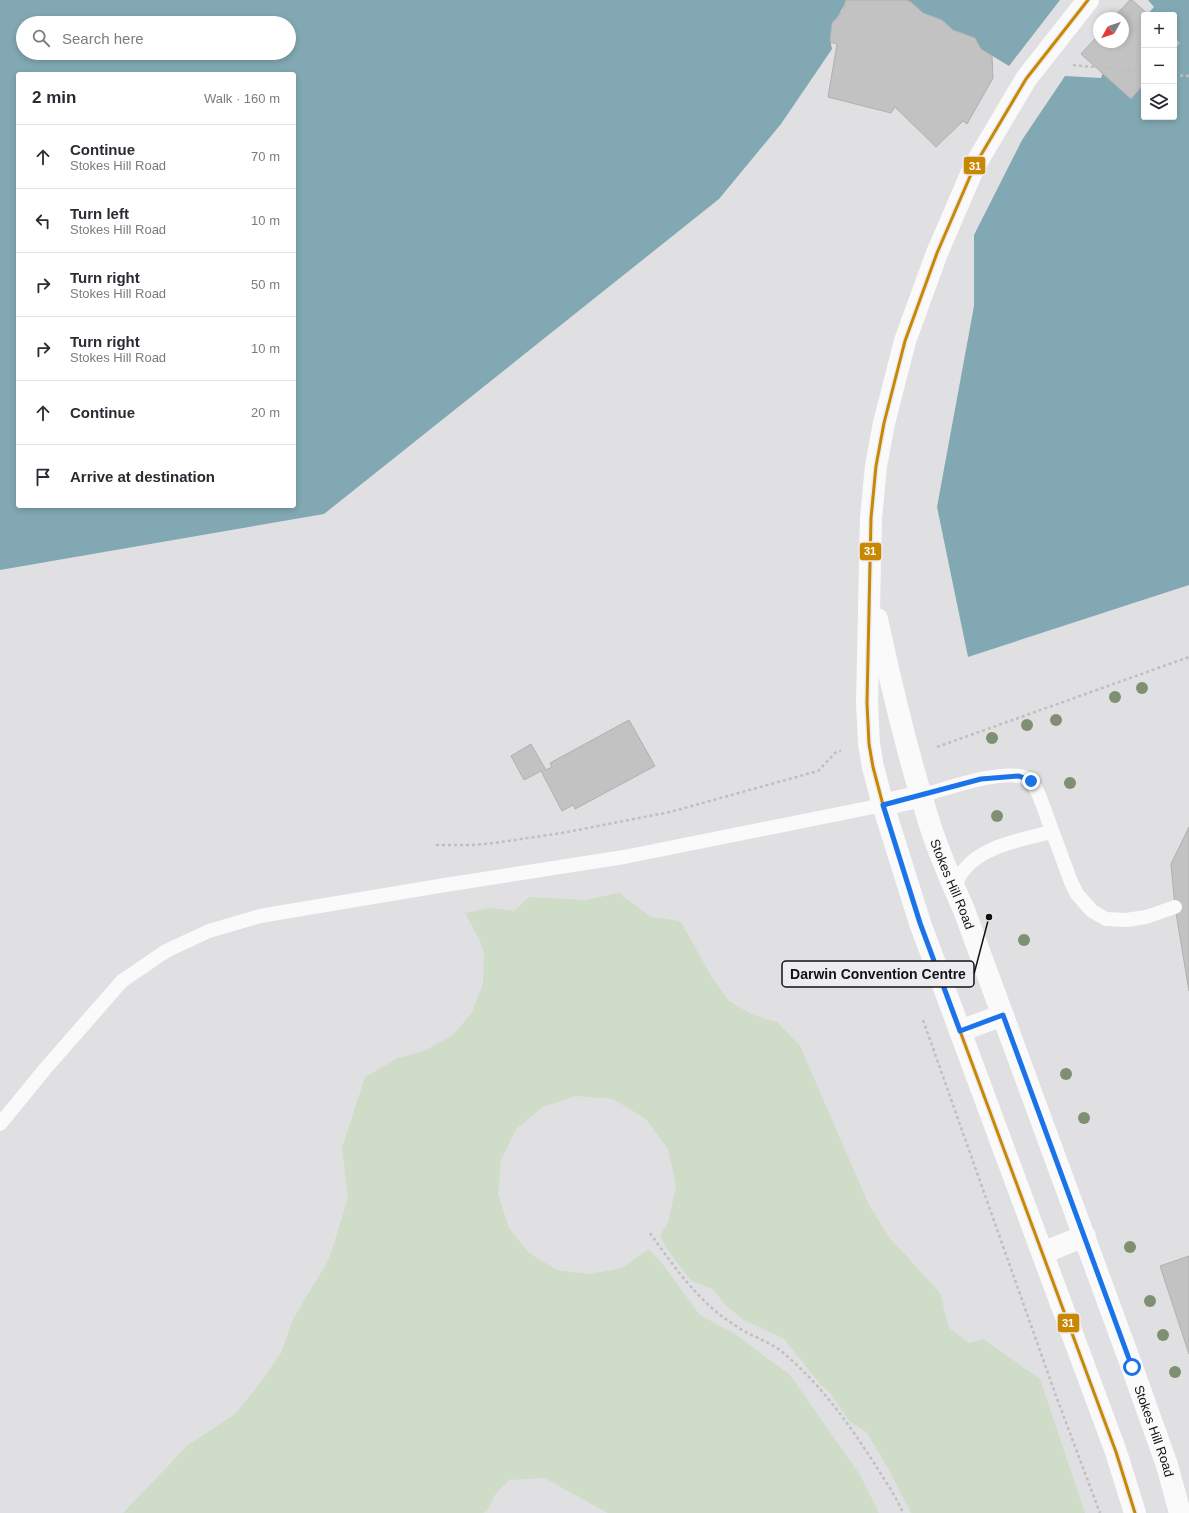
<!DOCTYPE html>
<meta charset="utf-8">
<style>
body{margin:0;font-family:Arial,sans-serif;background:#f7f7f7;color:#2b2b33}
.controls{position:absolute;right:12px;top:12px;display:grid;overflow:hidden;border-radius:4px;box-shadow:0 2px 6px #0003}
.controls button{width:36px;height:36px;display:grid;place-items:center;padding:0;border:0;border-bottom:1px solid #e1e1e2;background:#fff;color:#2b2b33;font:20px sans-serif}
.compass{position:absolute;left:1093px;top:12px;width:36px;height:36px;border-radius:50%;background:#fff;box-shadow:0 2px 6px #0003;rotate:230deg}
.stop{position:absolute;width:12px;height:12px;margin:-9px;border:3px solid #1a73e8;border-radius:50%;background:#fff}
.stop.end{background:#1a73e8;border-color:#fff;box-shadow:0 1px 4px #0008}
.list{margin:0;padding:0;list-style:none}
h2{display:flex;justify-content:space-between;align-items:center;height:52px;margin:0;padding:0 16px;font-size:17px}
h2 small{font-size:13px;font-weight:400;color:#7c7c81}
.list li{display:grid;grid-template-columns:26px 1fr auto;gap:12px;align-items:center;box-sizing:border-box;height:64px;padding:0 16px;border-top:1px solid #e1e1e2}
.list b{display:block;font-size:15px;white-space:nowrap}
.list p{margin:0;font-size:13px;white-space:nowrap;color:#7c7c81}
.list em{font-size:13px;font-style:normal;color:#7c7c81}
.icon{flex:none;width:22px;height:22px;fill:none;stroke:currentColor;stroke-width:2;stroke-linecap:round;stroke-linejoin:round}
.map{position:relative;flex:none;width:1189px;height:1513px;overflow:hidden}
.search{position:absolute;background:#fff;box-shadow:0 2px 6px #0003;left:16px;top:16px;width:280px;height:44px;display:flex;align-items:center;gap:10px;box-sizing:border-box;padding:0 14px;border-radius:22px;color:#7c7c81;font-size:15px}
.panel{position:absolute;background:#fff;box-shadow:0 2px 6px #0003;left:16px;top:72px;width:280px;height:436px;border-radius:4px}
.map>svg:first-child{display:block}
</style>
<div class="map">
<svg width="1189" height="1513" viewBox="0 0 1189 1513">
<rect width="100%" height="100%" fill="#e0e0e2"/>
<polygon fill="#cedcc8" points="619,893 651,917 680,921 713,979 729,1001 753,1015 777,1022 800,1046 869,1205 889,1237 940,1293 949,1328 969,1343 983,1339 1040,1379 1085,1513 911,1513 889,1470 867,1433 848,1420 832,1395 820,1384 784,1339 744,1320 725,1305 713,1289 691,1281 666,1248 660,1235 668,1223 676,1186 668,1149 646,1119 613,1099 576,1096 543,1107 516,1129 501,1160 498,1194 509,1228 529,1253 557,1270 590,1274 622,1268 649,1249 664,1266 700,1315 735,1334 790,1375 860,1475 879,1513 608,1513 544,1478 509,1480 496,1493 487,1511 483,1513 123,1513 188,1445 235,1414 257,1387 281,1353 293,1319 329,1259 348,1198 342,1148 365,1077 398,1058 422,1052 453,1035 472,1012 483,984 484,954 480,941 465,913 490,908 514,911 529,897 585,900"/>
<g fill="#82a9b3" fill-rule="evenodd">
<path d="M0,0H846C839,21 826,23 832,49L781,124L719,199L324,514L0,570ZM23,23H289V53H23ZM18,74H294V506H18Z"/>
<polygon points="906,0 1060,0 1009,66 981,49 975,38 953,30 942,20 923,13 911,2"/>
<polygon points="1148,0 1189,0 1189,585 968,657 937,507 974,306 974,235 1022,140 1065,76 1101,78 1108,59 1144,18 1144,117 1174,117 1174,15 1147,15 1154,7"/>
</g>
<g fill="#c2c2c3" stroke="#b1b0b0">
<polygon points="846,0 906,0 911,2 923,13 942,20 953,30 975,38 981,49 992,56 993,78 967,124 963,121 936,147 895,107 891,113 828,97 837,44 830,42 832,23 843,11"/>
<polygon points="1130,0 1132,0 1149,15 1144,15 1144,84 1131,99 1081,54 1099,34 1099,42 1123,42 1123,18 1113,18"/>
<polygon points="1174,37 1180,43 1174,50"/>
<polygon points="629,720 655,766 575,809 573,805 562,811 541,771 524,780 511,756 531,744 546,770 552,767 550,763"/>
<polygon points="1189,827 1189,991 1175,907 1171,864"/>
<polygon points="1189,1256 1189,1354 1160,1266"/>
</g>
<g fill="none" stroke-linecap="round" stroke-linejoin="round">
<g stroke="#bfbfc0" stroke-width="2.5" stroke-dasharray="3 3" stroke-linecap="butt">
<polyline points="1073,65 1144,72"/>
<polyline points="1174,75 1189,76"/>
<polyline points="937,747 1189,657"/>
<polyline points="436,845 474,845 494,843 562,833 670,812 818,771 836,752 841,751"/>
<polyline points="923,1020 1056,1396 1100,1513"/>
<path d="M650,1233C675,1268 699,1303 736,1326C750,1336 768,1341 781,1351C820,1383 849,1424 876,1466C885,1481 896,1496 903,1513"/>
</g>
<g stroke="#fafafb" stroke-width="14">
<path d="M921,796C945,789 1004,768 1026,778C1033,782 1036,789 1039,795L1071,882L1077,894L1092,911L1106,919L1126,920L1146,917L1175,907"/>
<path d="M955,887C957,882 959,875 963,871C983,845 1022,840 1051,832"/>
<polyline points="0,1124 45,1069 122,981 166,951 209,931 260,916 445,885 624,857 883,805"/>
</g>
<g stroke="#fafafb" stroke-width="22">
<polyline points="1088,0 1026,79 975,165 937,253 905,341 884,423 876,466 871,518 867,703 869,744 873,767 883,805 920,923 1116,1452 1135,1513"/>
<path id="s1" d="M877,619C892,689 909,760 931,828C940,856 952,883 964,910L1132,1367L1167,1465L1180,1513"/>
<polyline points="883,805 921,796"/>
<polyline points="960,1031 1003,1015"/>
<polyline points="1042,1253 1085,1236"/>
</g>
<defs>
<polyline id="bus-1" points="1088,0 1026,79 975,165 937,253 905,341 884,423 876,466 871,518 867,703 869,744 873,767 883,805 920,923 1116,1452 1135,1513"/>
</defs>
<use href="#bus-1" stroke="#edecf0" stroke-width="6"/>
<use href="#bus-1" stroke="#c98804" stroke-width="3"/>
</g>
<g fill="#7f9072">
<circle cx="1142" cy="688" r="6"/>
<circle cx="1115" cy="697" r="6"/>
<circle cx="1056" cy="720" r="6"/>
<circle cx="1027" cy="725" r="6"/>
<circle cx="992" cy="738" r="6"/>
<circle cx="1070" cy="783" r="6"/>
<circle cx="997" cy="816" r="6"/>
<circle cx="1024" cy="940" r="6"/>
<circle cx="1066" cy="1074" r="6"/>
<circle cx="1084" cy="1118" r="6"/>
<circle cx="1130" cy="1247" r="6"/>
<circle cx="1150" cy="1301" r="6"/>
<circle cx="1163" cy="1335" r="6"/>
<circle cx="1175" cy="1372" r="6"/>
</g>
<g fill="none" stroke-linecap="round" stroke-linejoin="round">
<polyline stroke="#1a73e8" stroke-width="5" points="1031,781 1019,776 981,779 883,805 920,923 960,1031 1003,1015 1132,1367"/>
</g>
<g text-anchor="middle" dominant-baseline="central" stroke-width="3.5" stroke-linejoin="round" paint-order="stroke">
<g font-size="13" fill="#121213" stroke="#edecf0">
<text stroke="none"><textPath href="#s1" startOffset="276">Stokes Hill Road</textPath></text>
<text stroke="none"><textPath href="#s1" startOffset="859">Stokes Hill Road</textPath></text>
</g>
</g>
<path fill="none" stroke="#121213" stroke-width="1.5" d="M989 917L974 974"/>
<circle fill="#121213" stroke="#edecf0" stroke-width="1.5" cx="989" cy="917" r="4"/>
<rect fill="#edecf0" stroke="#121213" stroke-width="1.5" x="782" y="961" width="192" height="26" rx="4"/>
<g font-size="14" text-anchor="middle" font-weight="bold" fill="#121213">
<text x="878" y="979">Darwin Convention Centre</text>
</g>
<g stroke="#edecf0" stroke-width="1.5">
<rect x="963" y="156" width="23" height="19" rx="4" fill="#c98804"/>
<rect x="859" y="542" width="23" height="19" rx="4" fill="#c98804"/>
<rect x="1057" y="1313" width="23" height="20" rx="4" fill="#c98804"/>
</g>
<g font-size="11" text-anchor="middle" font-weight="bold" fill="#fff">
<text x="975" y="170">31</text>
<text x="870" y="555">31</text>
<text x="1068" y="1327">31</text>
</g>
</svg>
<div class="controls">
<button>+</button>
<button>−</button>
<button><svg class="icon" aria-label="layers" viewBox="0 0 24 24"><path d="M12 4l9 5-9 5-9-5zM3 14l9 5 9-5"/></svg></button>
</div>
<svg class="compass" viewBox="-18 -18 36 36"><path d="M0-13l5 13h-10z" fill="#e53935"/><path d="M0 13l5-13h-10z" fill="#7c7c81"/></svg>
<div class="stop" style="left:1132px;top:1367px"></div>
<div class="stop end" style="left:1031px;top:781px"></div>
<div class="search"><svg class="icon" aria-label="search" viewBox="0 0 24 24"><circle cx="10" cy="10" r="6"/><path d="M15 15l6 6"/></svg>Search here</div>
<section class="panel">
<h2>2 min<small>Walk · 160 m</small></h2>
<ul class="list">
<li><svg class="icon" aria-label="ahead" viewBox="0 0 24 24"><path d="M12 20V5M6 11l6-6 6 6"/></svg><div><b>Continue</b><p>Stokes Hill Road</p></div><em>70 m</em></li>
<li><svg class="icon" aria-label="left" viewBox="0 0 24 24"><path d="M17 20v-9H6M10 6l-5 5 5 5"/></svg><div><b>Turn left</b><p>Stokes Hill Road</p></div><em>10 m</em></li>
<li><svg class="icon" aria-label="right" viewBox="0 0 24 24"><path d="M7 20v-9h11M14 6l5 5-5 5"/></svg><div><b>Turn right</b><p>Stokes Hill Road</p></div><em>50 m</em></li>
<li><svg class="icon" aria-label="right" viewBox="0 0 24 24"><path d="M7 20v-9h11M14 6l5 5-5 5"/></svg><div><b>Turn right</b><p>Stokes Hill Road</p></div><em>10 m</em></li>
<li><svg class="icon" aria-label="ahead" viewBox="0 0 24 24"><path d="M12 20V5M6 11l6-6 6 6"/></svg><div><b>Continue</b></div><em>20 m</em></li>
<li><svg class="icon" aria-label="arrive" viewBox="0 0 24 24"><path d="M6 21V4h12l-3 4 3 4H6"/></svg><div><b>Arrive at destination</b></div></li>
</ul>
</section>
</div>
